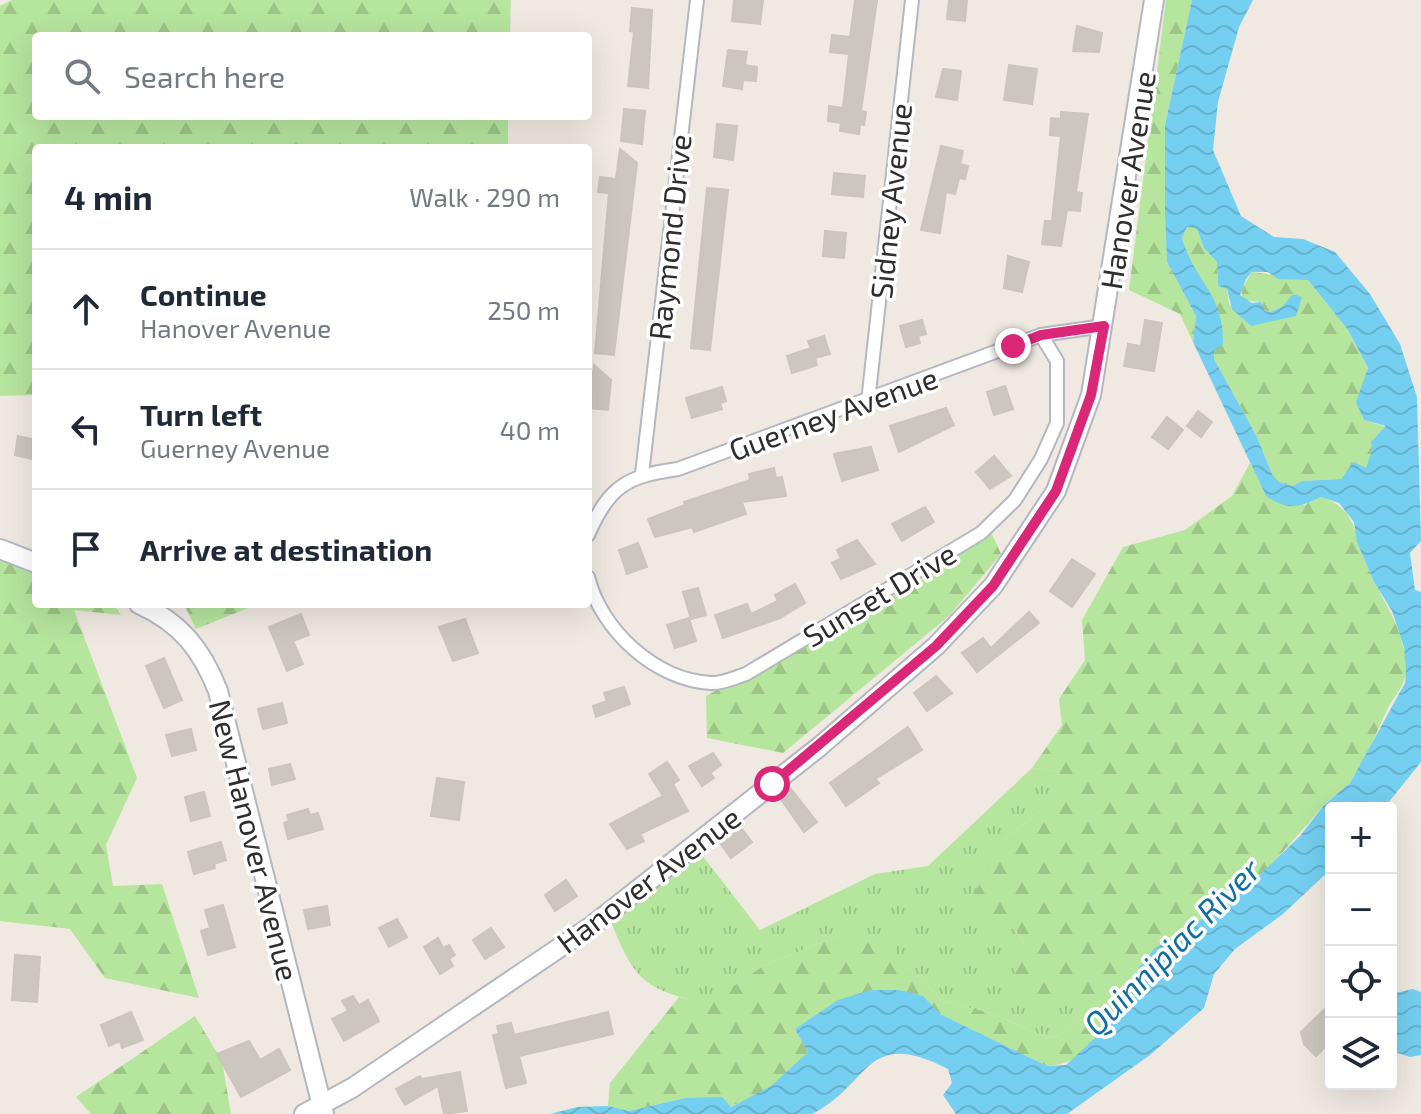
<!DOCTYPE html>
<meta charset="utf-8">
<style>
body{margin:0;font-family:"Exo 2",sans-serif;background:#f2f2f3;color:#1f2937}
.controls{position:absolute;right:24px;bottom:24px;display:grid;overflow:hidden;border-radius:8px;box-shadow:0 8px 32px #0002}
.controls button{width:72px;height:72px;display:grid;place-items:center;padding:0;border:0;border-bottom:2px solid #e0e1e3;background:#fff;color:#1f2937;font:40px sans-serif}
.stop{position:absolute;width:24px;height:24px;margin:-18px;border:6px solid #db2777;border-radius:50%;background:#fff}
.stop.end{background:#db2777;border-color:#fff;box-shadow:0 2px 8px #0008}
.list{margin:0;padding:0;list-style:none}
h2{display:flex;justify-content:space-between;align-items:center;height:104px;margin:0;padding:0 32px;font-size:34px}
h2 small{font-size:26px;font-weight:400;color:#747a83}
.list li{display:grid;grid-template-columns:52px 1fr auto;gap:24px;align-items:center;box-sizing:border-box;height:120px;padding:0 32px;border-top:2px solid #e0e1e3}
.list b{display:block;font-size:30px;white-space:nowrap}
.list p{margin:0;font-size:26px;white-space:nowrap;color:#747a83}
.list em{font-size:26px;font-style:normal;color:#747a83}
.icon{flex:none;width:44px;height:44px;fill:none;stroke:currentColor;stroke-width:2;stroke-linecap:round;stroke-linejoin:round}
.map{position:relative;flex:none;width:1421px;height:1114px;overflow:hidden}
.search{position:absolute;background:#fff;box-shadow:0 8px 32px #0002;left:32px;top:32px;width:560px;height:88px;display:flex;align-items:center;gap:20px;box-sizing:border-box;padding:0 28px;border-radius:8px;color:#747a83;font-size:30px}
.panel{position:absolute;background:#fff;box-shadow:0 8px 32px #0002;left:32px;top:144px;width:560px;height:464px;border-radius:8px}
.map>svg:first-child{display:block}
</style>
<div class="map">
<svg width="1421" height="1114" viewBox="0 0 1421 1114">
<defs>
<pattern id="grass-tufts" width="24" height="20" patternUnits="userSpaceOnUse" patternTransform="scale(2)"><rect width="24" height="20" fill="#b6e59e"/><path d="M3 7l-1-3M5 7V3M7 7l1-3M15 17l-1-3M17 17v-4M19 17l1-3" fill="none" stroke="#9dc588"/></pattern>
<pattern id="forest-firs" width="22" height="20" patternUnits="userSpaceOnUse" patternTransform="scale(2)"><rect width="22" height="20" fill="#b6e59e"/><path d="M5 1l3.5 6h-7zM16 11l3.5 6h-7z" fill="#9dc588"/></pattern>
<pattern id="water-waves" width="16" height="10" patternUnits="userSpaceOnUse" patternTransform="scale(2)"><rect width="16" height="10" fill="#75cff0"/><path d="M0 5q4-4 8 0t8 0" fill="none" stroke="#66b2ce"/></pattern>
</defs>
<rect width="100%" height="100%" fill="#efe9e1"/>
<path fill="url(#grass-tufts)" d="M1032,768L1061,772L1052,802L1002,841L1016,930L1025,946L1081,995V1015L1058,1036L1048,1038L991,1013L942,1001L922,979L902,965L838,936L763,966L709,1004C647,990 635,983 612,924L701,854L760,930L875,874L928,866Z"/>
<g fill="url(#forest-firs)">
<polygon points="12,0 511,0 510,36 36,36 36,116 508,116 508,148 36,148 36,395 0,396 0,6"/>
<polygon points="1166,0 1192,0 1165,125 1165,215 1167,262 1196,316 1193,342 1180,314 1129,290"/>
<polygon points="1187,227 1197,229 1204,248 1217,262 1218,286 1227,289 1229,304 1251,326 1283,307 1270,312 1264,310 1260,302 1243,300 1241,290 1252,272 1308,280 1348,330 1368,369 1357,402 1364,420 1386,427 1371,443 1372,450 1366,469 1346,472 1341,479 1302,481 1293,486 1278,482 1272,474 1257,437 1214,359 1182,238"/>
<path d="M1250,463L1266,496L1304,505L1321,497C1356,507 1356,538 1368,568C1382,602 1406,629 1406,669C1406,684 1396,694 1389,706C1377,730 1366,761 1350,782C1343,792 1331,797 1323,806C1296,837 1271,868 1239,894C1215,915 1174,930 1153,951C1116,986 1108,1063 1047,1066L940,1014L839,1000L795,1029L809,1051L771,1087L730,1107L685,1098L629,1111L608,1106L610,1083L679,997L709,1003L763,966L838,936L891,942L902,965L922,979L942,1001L991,1013L1048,1038L1058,1036L1081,1015V996L1022,1003L1009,988L1025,946L1016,930L964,914L1002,841L1052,802L1060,772L1032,768L1062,725L1059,699L1085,660L1082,620L1123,547L1185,530L1232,496Z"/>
<polygon points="992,534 1001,554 949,616 783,753 707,738 706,696"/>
<polygon points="0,560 36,573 36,604 114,604 121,615 74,610 137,778 106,845 113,886 162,884 199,998 105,978 70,929 0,921"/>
<polygon points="184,604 258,604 196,629"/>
<polygon points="195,1016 222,1061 231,1114 91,1114 76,1097"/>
</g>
<g fill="url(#water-waves)" fill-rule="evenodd">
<path d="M1192,0H1253L1239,27L1218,102L1213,150L1241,216L1274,237L1303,239L1335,252L1370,294L1400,344L1417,397L1421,541L1410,553L1415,590L1421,592V762L1384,808H1331V869L1283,914L1235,949L1214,974L1204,1008L1150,1055L1067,1114H956L943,1095L952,1083L948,1069C864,1026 871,1085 812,1114H550L577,1107L608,1106L629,1111L685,1098L722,1097L731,1107L771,1086L808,1052L795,1029L838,1000L871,990H899L923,996L940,1014L1047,1066L1066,1065L1107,1027L1140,966L1154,949L1239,895L1300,836L1324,805L1350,783L1405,683L1406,670L1404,647L1392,611L1374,582L1357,542L1354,522L1339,503L1321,497C1298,508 1288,511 1266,496L1193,342L1196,316L1167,262L1165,215V125ZM1187,227L1197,229L1204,248L1217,262L1218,286L1227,289L1232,309L1251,326L1296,316L1302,297L1293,294L1282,307L1270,312L1265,311L1261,302L1252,303L1240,295L1246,279L1252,272H1268L1278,279L1308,280L1348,330L1368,368L1356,402L1364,420L1386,426L1371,442L1372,450L1366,468L1354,462L1341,479L1302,481L1293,486L1279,482L1272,474L1257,437L1214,359V351L1223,344C1224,293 1195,283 1182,238Z"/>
<polygon points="1413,989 1421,992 1421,1055 1410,1057 1391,1051 1391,994"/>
</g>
<g fill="#cbc7bf" stroke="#cbc5ba" stroke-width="2">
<polygon points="734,0 763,0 760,24 732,21"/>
<polygon points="855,0 877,0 861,111 866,112 864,125 860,124 859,134 840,131 841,123 828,121 829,106 843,108 849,54 830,52 832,35 850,37"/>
<polygon points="949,0 967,0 965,21 947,19"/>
<polygon points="632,8 652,10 648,88 628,86 634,32 630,31"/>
<polygon points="1077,26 1102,33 1099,52 1073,51"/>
<polygon points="728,50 747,52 745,65 757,67 756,81 743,80 742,89 723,86"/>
<polygon points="1009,65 1037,69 1032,104 1004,100"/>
<polygon points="943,69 961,71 957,100 936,97"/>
<polygon points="624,109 645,111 642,144 621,141"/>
<polygon points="1061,112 1088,114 1076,192 1082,193 1080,211 1067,210 1061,246 1042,244 1045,221 1052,221 1061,136 1050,135 1051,118 1061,119"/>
<polygon points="717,124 737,126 733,160 714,157"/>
<polygon points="941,146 963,151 960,164 968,166 965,179 959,178 955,194 946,192 940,233 921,230"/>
<polygon points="620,149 637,163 614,355 595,353 609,193 598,192 600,177 616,179"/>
<polygon points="834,173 865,176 863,197 832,194"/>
<polygon points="707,188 728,190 710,350 691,348"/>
<polygon points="825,231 846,233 844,258 823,256"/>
<polygon points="1008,256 1029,262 1022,292 1004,288"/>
<polygon points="922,320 926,334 918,336 920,343 906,347 900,326"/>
<polygon points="1145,320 1162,323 1154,371 1124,366 1128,344 1141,346"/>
<polygon points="824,336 830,354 815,358 817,365 792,373 787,356 811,348 808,341"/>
<polygon points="594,365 611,380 608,410 589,408"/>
<polygon points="1005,386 1013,409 994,415 987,392"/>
<polygon points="722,387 726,401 720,403 722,409 692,418 686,398"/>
<polygon points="946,408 954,425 899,452 890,426"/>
<polygon points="1198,411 1212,422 1201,437 1187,426"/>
<polygon points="1167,417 1183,430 1168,449 1152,437"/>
<polygon points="18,436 36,440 32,459 15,455"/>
<polygon points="871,447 878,470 842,481 834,454"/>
<polygon points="994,456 1011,476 990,489 976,472"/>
<polygon points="774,468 776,478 782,477 786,496 742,502 746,514 694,532 692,527 655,537 648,519 685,505 684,502 750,480 749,474"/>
<polygon points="925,507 934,522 902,541 892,524"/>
<polygon points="857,540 875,564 841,579 832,563 841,558 837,550"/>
<polygon points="638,543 647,567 627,574 619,550"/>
<polygon points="1072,559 1095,574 1072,607 1050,591"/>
<polygon points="795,584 805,603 780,618 723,638 715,615 747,604 751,614 778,601 775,595"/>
<polygon points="698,588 706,615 691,619 683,592"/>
<polygon points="1029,612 1039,623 977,672 962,653 983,638 991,648"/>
<polygon points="301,614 309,635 293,641 303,664 287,671 269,627"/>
<polygon points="689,618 696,641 675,648 667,625"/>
<polygon points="465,619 478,653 453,661 439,627"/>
<polygon points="164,658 182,700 164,708 146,666"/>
<polygon points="936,676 952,693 927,711 914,693"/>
<polygon points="624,687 630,704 596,717 593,706 607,701 609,707 604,693"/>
<polygon points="282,703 287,723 263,729 258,709"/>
<polygon points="908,727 922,750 875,779 879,783 846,806 830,783"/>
<polygon points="191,729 196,750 172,756 166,735"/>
<polygon points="713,753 721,765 710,773 714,778 702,786 689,766"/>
<polygon points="667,762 679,780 673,784 688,811 640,834 644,841 627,849 610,824 663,796 649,774"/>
<polygon points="290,764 295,779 272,785 269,769"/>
<polygon points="437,778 464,782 459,820 431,816"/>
<polygon points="791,789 817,822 804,832 780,798"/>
<polygon points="204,792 210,816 191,821 185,797"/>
<polygon points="308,809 310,815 318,813 323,829 288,839 284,823 289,821 287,815"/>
<polygon points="741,828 752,842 731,858 720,843"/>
<polygon points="221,842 226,860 214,864 215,868 194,874 188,852"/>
<polygon points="566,880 577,896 555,911 545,895"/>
<polygon points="223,905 235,947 208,955 201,931 210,928 205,910"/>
<polygon points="327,906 330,925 308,929 304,910"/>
<polygon points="397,919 407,937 389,947 379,928"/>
<polygon points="491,928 504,947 485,959 473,940"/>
<polygon points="438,938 443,948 449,945 455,955 449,959 453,966 440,974 424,947"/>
<polygon points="15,955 40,957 37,1002 12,1000"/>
<polygon points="353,996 359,1005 368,1000 379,1021 344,1041 332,1019 348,1011 342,1001"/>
<polygon points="1331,1003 1331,1041 1316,1056 1304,1044 1301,1032"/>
<polygon points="131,1012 143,1040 122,1048 120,1041 109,1046 101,1025"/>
<polygon points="608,1012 613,1034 519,1056 526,1083 506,1088 493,1035 499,1034 497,1026 511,1023 514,1035"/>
<polygon points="249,1041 260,1060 279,1049 290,1070 241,1097 217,1054"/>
<polygon points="460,1072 467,1111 444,1114 438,1086 405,1105 396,1089 420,1076 422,1079"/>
</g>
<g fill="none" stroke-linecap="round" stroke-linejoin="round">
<defs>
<g id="street">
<polyline points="868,402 912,0"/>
<polyline points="642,474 697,0"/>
<path d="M588,535C609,486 627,476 678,469L1041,335L1104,326"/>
<path d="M588,577C601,630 655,680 711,683C722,684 736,677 746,674L981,533L1015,500L1041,459L1057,423V361L1041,335"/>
</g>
<g id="secondary">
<polyline points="0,549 36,563"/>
<path d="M139,604C181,623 202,650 218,691L324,1114"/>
<polyline points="304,1114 352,1088 593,925 819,747 936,646 993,586 1056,491 1091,395 1154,0"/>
</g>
</defs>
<use href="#street" stroke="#b4b7c1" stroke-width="16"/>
<use href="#secondary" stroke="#b4b7c1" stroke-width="22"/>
<use href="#street" stroke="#fff" stroke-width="12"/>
<use href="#secondary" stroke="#fff" stroke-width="18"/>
</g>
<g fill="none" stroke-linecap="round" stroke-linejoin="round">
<polyline stroke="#db2777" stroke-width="10" points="772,784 936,646 993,586 1056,491 1091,395 1104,326 1041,335 1013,346"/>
</g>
<g text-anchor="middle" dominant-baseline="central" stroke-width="7" stroke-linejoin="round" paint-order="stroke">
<g font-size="30" fill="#2e2e2e" stroke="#fff">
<text transform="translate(1127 180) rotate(-81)">Hanover Avenue</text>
<text transform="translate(890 201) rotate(-84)">Sidney Avenue</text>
<text transform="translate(669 237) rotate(-84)">Raymond Drive</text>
<text transform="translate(833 413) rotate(-20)">Guerney Avenue</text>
<text transform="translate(879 594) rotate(-31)">Sunset Drive</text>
<text transform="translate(255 840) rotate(76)">New Hanover Avenue</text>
<text transform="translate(648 879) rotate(-37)">Hanover Avenue</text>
</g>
<g font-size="32" font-style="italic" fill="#0d6fa3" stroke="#fff">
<text transform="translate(1171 946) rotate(-45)">Quinnipiac River</text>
</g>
</g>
</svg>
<div class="controls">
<button>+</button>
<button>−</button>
<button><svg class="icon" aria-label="locate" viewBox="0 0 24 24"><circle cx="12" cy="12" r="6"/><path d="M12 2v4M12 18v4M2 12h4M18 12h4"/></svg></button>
<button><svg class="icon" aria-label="layers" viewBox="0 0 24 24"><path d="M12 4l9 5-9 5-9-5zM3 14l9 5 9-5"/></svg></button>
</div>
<div class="stop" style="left:772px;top:784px"></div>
<div class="stop end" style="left:1013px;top:346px"></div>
<div class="search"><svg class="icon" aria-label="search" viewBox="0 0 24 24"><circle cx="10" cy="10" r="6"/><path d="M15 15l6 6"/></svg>Search here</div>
<section class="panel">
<h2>4 min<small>Walk · 290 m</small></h2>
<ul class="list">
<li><svg class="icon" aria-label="ahead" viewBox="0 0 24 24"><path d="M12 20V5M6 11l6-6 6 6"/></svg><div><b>Continue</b><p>Hanover Avenue</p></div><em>250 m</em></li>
<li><svg class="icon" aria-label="left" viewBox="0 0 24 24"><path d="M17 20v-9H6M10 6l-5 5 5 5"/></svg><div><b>Turn left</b><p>Guerney Avenue</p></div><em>40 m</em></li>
<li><svg class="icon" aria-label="arrive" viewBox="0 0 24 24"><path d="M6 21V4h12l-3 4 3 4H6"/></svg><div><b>Arrive at destination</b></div></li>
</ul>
</section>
</div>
